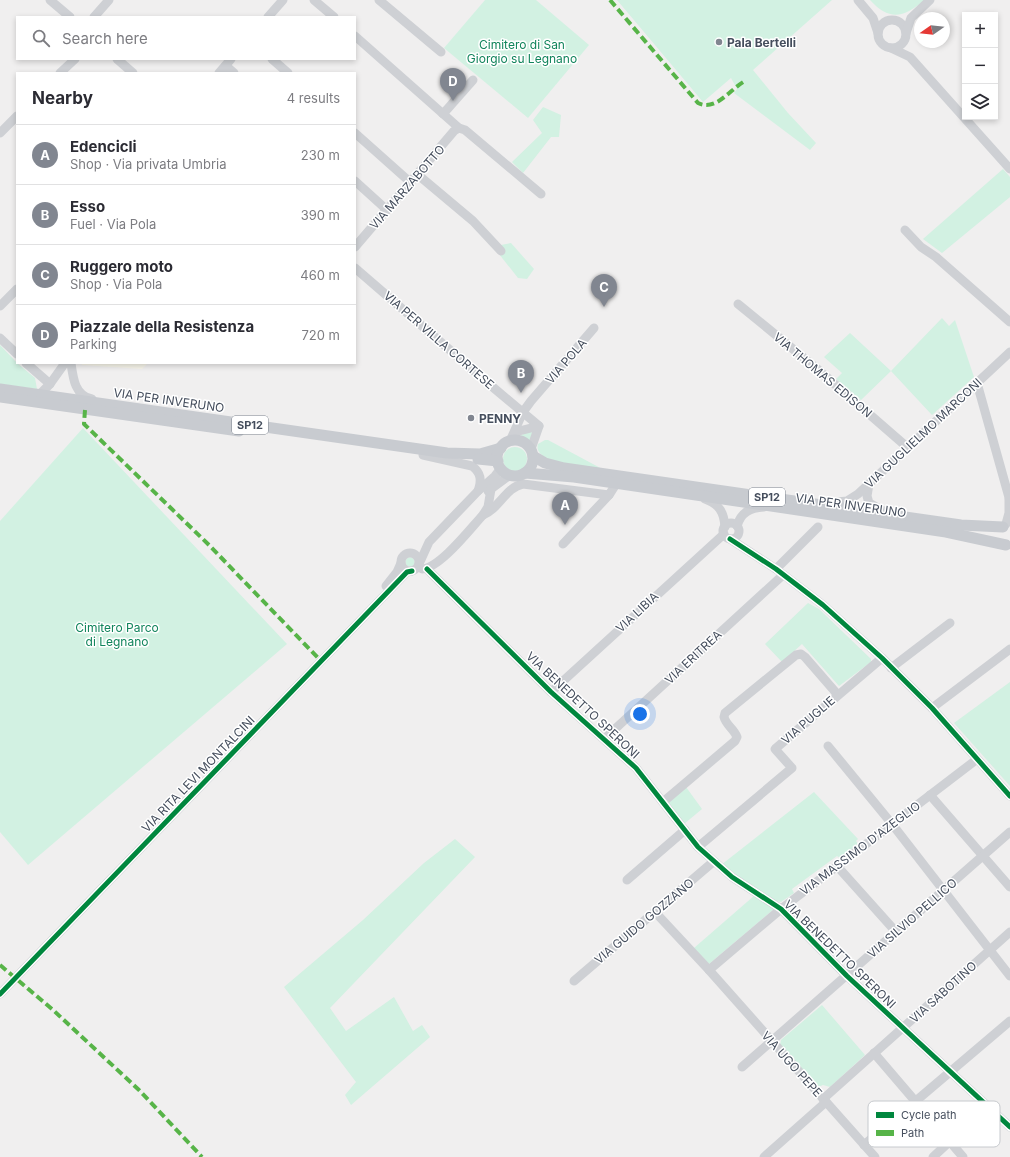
<!DOCTYPE html>
<meta charset="utf-8">
<style>
body{margin:0;font-family:Inter,sans-serif;background:#f7f7f7;color:#2b2b33}
.controls{position:absolute;right:12px;top:12px;display:grid;overflow:hidden;border-radius:0px;box-shadow:0 2px 6px #0003}
.controls button{width:36px;height:36px;display:grid;place-items:center;padding:0;border:0;border-bottom:1px solid #e1e1e2;background:#fff;color:#2b2b33;font:20px sans-serif}
.compass{position:absolute;left:914px;top:12px;width:36px;height:36px;border-radius:50%;background:#fff;box-shadow:0 2px 6px #0003;rotate:256deg}
.you{position:absolute;left:640px;top:714px;width:14px;height:14px;margin:-10px;border:3px solid #fff;border-radius:50%;background:#1a73e8;box-shadow:0 0 0 6px #1a73e833}
.badge{display:grid;place-items:center;width:26px;height:26px;border-radius:50%;background:#818690;color:#fff;font-size:13px;font-weight:700}
.pin{position:absolute;translate:-50% -33px;filter:drop-shadow(0 1px 2px #0008)}
.pin::after{content:'';position:absolute;top:21px;width:14px;height:12px;background:inherit;clip-path:polygon(0 0,100% 0,50% 100%)}
.list{margin:0;padding:0;list-style:none}
h2{display:flex;justify-content:space-between;align-items:center;height:52px;margin:0;padding:0 16px;font-size:17px}
h2 small{font-size:13px;font-weight:400;color:#7c7c81}
.list li{display:grid;grid-template-columns:26px 1fr auto;gap:12px;align-items:center;box-sizing:border-box;height:60px;padding:0 16px;border-top:1px solid #e1e1e2}
.list b{display:block;font-size:15px;white-space:nowrap}
.list p{margin:0;font-size:13px;white-space:nowrap;color:#7c7c81}
.list em{font-size:13px;font-style:normal;color:#7c7c81}
.icon{flex:none;width:22px;height:22px;fill:none;stroke:currentColor;stroke-width:2;stroke-linecap:round;stroke-linejoin:round}
.map{position:relative;flex:none;width:1010px;height:1157px;overflow:hidden}
.search{position:absolute;background:#fff;box-shadow:0 2px 6px #0003;left:16px;top:16px;width:340px;height:44px;display:flex;align-items:center;gap:10px;box-sizing:border-box;padding:0 14px;border-radius:0px;color:#7c7c81;font-size:15px}
.panel{position:absolute;background:#fff;box-shadow:0 2px 6px #0003;left:16px;top:72px;width:340px;height:292px;border-radius:0px}
.map>svg:first-child{display:block}
</style>
<div class="map">
<svg width="1010" height="1157" viewBox="0 0 1010 1157">
<rect width="100%" height="100%" fill="#f0efef"/>
<polygon fill="#f7f5ea" points="81,363 148,363 142,369 82,365"/>
<g fill="#d2f1e2">
<polygon points="485,0 536,0 589,45 528,118 444,48"/>
<polygon points="617,0 832,0 753,70 788,113 816,143 810,150 734,93 737,89 731,78 703,102"/>
<path d="M870,0H925C904,17 890,22 870,0Z"/>
<polygon points="543,107 561,115 559,137 551,137 523,173 512,162 542,133 533,120"/>
<polygon points="1003,169 1010,177 1010,197 942,253 923,239"/>
<polygon points="511,243 534,269 527,279 518,278 499,254 501,245"/>
<polygon points="942,318 949,326 955,320 974,377 932,415 891,371 861,400 836,379 842,373 824,357 850,333 891,371"/>
<polygon points="0,345 17,363 35,378 37,389 0,384"/>
<polygon points="83,428 287,644 28,865 0,832 0,521"/>
<polygon points="533,429 530,442 516,438"/>
<path d="M545,440H548L606,471C592,469 531,464 538,444Z"/>
<circle cx="515" cy="459" r="12"/>
<circle cx="410" cy="562" r="4.5"/>
<polygon points="808,603 819,609 871,659 871,662 839,686 802,644 782,662 765,644"/>
<polygon points="1010,682 1010,786 954,723"/>
<polygon points="686,787 702,809 684,824 668,803"/>
<polygon points="814,792 858,839 856,841 858,844 840,858 837,856 792,889 794,893 781,902 776,901 721,865"/>
<polygon points="455,839 475,857 330,1008 346,1031 394,997 413,1031 422,1025 430,1037 351,1105 345,1095 356,1082 284,987 363,920 424,863"/>
<polygon points="755,895 774,909 709,964 694,948"/>
<polygon points="822,1005 865,1055 830,1087 823,1085 818,1087 780,1045 781,1040"/>
</g>
<g fill="none" stroke-linecap="round" stroke-linejoin="round">
<g stroke="#ced0d4" stroke-width="9">
<polyline points="50,0 70,17"/>
<polyline points="314,0 334,17"/>
<polyline points="379,0 441,52"/>
<polyline points="858,0 873,18 878,33"/>
<polyline points="94,17 109,0"/>
<polyline points="268,17 283,0"/>
<circle cx="892" cy="34" r="14"/>
<polyline points="906,33 911,18 930,0"/>
<polyline points="355,36 459,128 465,130 541,194"/>
<polyline points="891,48 910,57 1010,169"/>
<polyline points="117,59 133,73"/>
<polyline points="272,59 288,73"/>
<polyline points="226,66 234,73"/>
<polyline points="60,73 75,59"/>
<polyline points="219,73 231,59"/>
<polyline points="443,114 473,80"/>
<polyline points="0,133 17,116"/>
<polyline points="355,133 410,182"/>
<polyline points="417,174 473,221 501,251"/>
<polyline points="355,181 387,210"/>
<polyline points="905,230 921,247 936,257 1010,322"/>
<polyline points="355,247 454,131 459,128"/>
<polyline points="355,268 495,389 539,426 531,449"/>
<polyline points="738,304 815,367 907,447"/>
<polyline points="0,306 17,289"/>
<polyline points="0,338 17,354"/>
<polyline points="26,363 50,384"/>
<path d="M71,363C73,378 75,396 92,399"/>
<polyline points="977,383 1010,501"/>
<polyline points="39,395 50,384 65,363"/>
<polyline points="515,432 539,426"/>
<polyline points="510,441 523,412 531,401 594,328"/>
<path d="M423,455L472,466C481,473 482,480 478,491"/>
<polyline points="869,484 867,496 869,503 885,512"/>
<polyline points="488,491 510,475"/>
<path d="M705,499C719,504 724,512 725,527"/>
<polyline points="828,503 847,501 858,494 1010,352"/>
<path d="M483,515C499,509 506,487 523,484L609,495"/>
<circle cx="731" cy="531" r="8"/>
<polyline points="1006,524 1009,513 1009,499"/>
<path d="M737,526C741,512 750,508 764,507"/>
<polyline points="730,539 776,569 823,605 882,658 932,708 1010,796"/>
<polyline points="563,544 609,495 616,484"/>
<circle cx="410" cy="562" r="9"/>
<polyline points="419,564 429,542 478,491 495,476 501,468"/>
<path d="M422,569C440,568 470,529 483,515L488,507L491,489"/>
<polyline points="427,569 551,692 636,768 698,847 732,877 781,909 847,976 1010,1127"/>
<polyline points="776,569 818,527"/>
<polyline points="386,586 397,572 401,563"/>
<polyline points="891,668 950,623"/>
<polyline points="551,692 724,534"/>
<polyline points="932,708 1010,649"/>
<polyline points="604,739 783,575"/>
<polyline points="828,746 892,824 1010,976"/>
<polyline points="930,795 1010,887"/>
<path d="M663,802L735,741L737,737C734,729 726,725 724,717L725,713L796,655L801,654L805,657L838,695"/>
<polyline points="698,847 792,768 775,749 882,658"/>
<polyline points="837,866 897,933"/>
<polyline points="627,880 685,830"/>
<polyline points="655,912 709,970 875,1157"/>
<polyline points="709,970 781,909 976,760"/>
<polyline points="574,981 713,862"/>
<polyline points="0,994 407,572 412,571"/>
<polyline points="874,1053 963,1157"/>
<polyline points="742,1067 1010,832"/>
<polyline points="823,1099 1010,932"/>
<polyline points="864,1145 1010,1021"/>
<polyline points="764,1157 826,1102"/>
<polyline points="933,1157 988,1106"/>
</g>
<g stroke="#c8cbd0" stroke-width="11">
<polyline points="0,389 447,453 480,454 501,448"/>
<polyline points="0,397 239,431"/>
<circle cx="515" cy="458" r="18"/>
<polyline points="533,456 545,463 564,468 961,525 1003,527"/>
<polyline points="478,459 498,461"/>
<polyline points="525,473 574,477 946,532 1006,545"/>
</g>
<g stroke="#57b448" stroke-width="4" stroke-dasharray="8 4" stroke-linecap="butt">
<path d="M610,0L698,103C716,112 730,89 745,81"/>
<polyline points="85,410 84,424 209,545 321,661"/>
<polyline points="0,965 52,1009 139,1090 202,1157"/>
</g>
<defs>
<g id="cycleway">
<polyline points="730,539 776,569 823,605 882,658 932,708 1010,796"/>
<polyline points="427,569 551,692 636,768 698,847 732,877 781,909 847,976 1010,1127"/>
<polyline points="0,994 407,572 412,571"/>
</g>
</defs>
<use href="#cycleway" stroke="#fff" stroke-width="8"/>
<use href="#cycleway" stroke="#00873e" stroke-width="5"/>
</g>
<g fill="#818690" stroke="#fff" stroke-width="1.5">
<circle cx="719" cy="42" r="4"/>
<circle cx="471" cy="418" r="4"/>
</g>
<g text-anchor="middle" dominant-baseline="central" stroke-width="3" stroke-linejoin="round" paint-order="stroke">
<g fill="#fff" stroke="#7d838e" stroke-width="1">
<rect x="232" y="416" width="36" height="18" rx="3"/>
<rect x="749" y="488" width="36" height="18" rx="3"/>
</g>
<g font-size="11" font-weight="bold" fill="#454e5d">
<text x="250" y="425">SP12</text>
<text x="767" y="497">SP12</text>
</g>
<g font-size="12" font-weight="bold" fill="#454e5d" stroke="#fff" text-anchor="start">
<text x="727" y="42">Pala Bertelli</text>
<text x="479" y="418">PENNY</text>
</g>
<g font-size="12" fill="#10845b" stroke="#fff">
<text x="522" y="44">Cimitero di San<tspan x="522" dy="14">Giorgio su Legnano</tspan></text>
<text x="117" y="627">Cimitero Parco<tspan x="117" dy="14">di Legnano</tspan></text>
</g>
<g font-size="12" fill="#454e5d" stroke="#fff">
<text transform="translate(407 187) rotate(-49)">VIA MARZABOTTO</text>
<text transform="translate(439 340) rotate(41)">VIA PER VILLA CORTESE</text>
<text transform="translate(566 361) rotate(-49)">VIA POLA</text>
<text transform="translate(823 375) rotate(40)">VIA THOMAS EDISON</text>
<text transform="translate(169 400) rotate(8)">VIA PER INVERUNO</text>
<text transform="translate(923 433) rotate(-43)">VIA GUGLIELMO MARCONI</text>
<text transform="translate(851 505) rotate(8)">VIA PER INVERUNO</text>
<text transform="translate(637 612) rotate(-43)">VIA LIBIA</text>
<text transform="translate(693 657) rotate(-43)">VIA ERITREA</text>
<text transform="translate(583 705) rotate(43)">VIA BENEDETTO SPERONI</text>
<text transform="translate(808 720) rotate(-41)">VIA PUGLIE</text>
<text transform="translate(198 774) rotate(-46)">VIA RITA LEVI MONTALCINI</text>
<text transform="translate(860 848) rotate(-37)">VIA MASSIMO D'AZEGLIO</text>
<text transform="translate(912 918) rotate(-41)">VIA SILVIO PELLICO</text>
<text transform="translate(644 921) rotate(-40)">VIA GUIDO GOZZANO</text>
<text transform="translate(840 954) rotate(44)">VIA BENEDETTO SPERONI</text>
<text transform="translate(943 992) rotate(-42)">VIA SABOTINO</text>
<text transform="translate(792 1064) rotate(48)">VIA UGO PEPE</text>
</g>
</g>
<rect x="868" y="1101" width="132" height="46" rx="6" fill="#fff" stroke="#c7cace" stroke-width="1"/>
<rect x="876" y="1112" width="18" height="6" fill="#00873e"/>
<rect x="876" y="1130" width="18" height="6" fill="#57b448"/>
<g font-size="11" fill="#454e5d">
<text x="901" y="1119">Cycle path</text>
<text x="901" y="1137">Path</text>
</g>
</svg>
<div class="controls">
<button>+</button>
<button>−</button>
<button><svg class="icon" aria-label="layers" viewBox="0 0 24 24"><path d="M12 4l9 5-9 5-9-5zM3 14l9 5 9-5"/></svg></button>
</div>
<svg class="compass" viewBox="-18 -18 36 36"><path d="M0-13l5 13h-10z" fill="#e53935"/><path d="M0 13l5-13h-10z" fill="#7c7c81"/></svg>
<div class="you"></div>
<div class="pin badge" style="left:565px;top:525px">A</div>
<div class="pin badge" style="left:521px;top:393px">B</div>
<div class="pin badge" style="left:604px;top:307px">C</div>
<div class="pin badge" style="left:453px;top:101px">D</div>
<div class="search"><svg class="icon" aria-label="search" viewBox="0 0 24 24"><circle cx="10" cy="10" r="6"/><path d="M15 15l6 6"/></svg>Search here</div>
<section class="panel">
<h2>Nearby<small>4 results</small></h2>
<ul class="list">
<li><span class="badge">A</span><div><b>Edencicli</b><p>Shop · Via privata Umbria</p></div><em>230 m</em></li>
<li><span class="badge">B</span><div><b>Esso</b><p>Fuel · Via Pola</p></div><em>390 m</em></li>
<li><span class="badge">C</span><div><b>Ruggero moto</b><p>Shop · Via Pola</p></div><em>460 m</em></li>
<li><span class="badge">D</span><div><b>Piazzale della Resistenza</b><p>Parking</p></div><em>720 m</em></li>
</ul>
</section>
</div>
